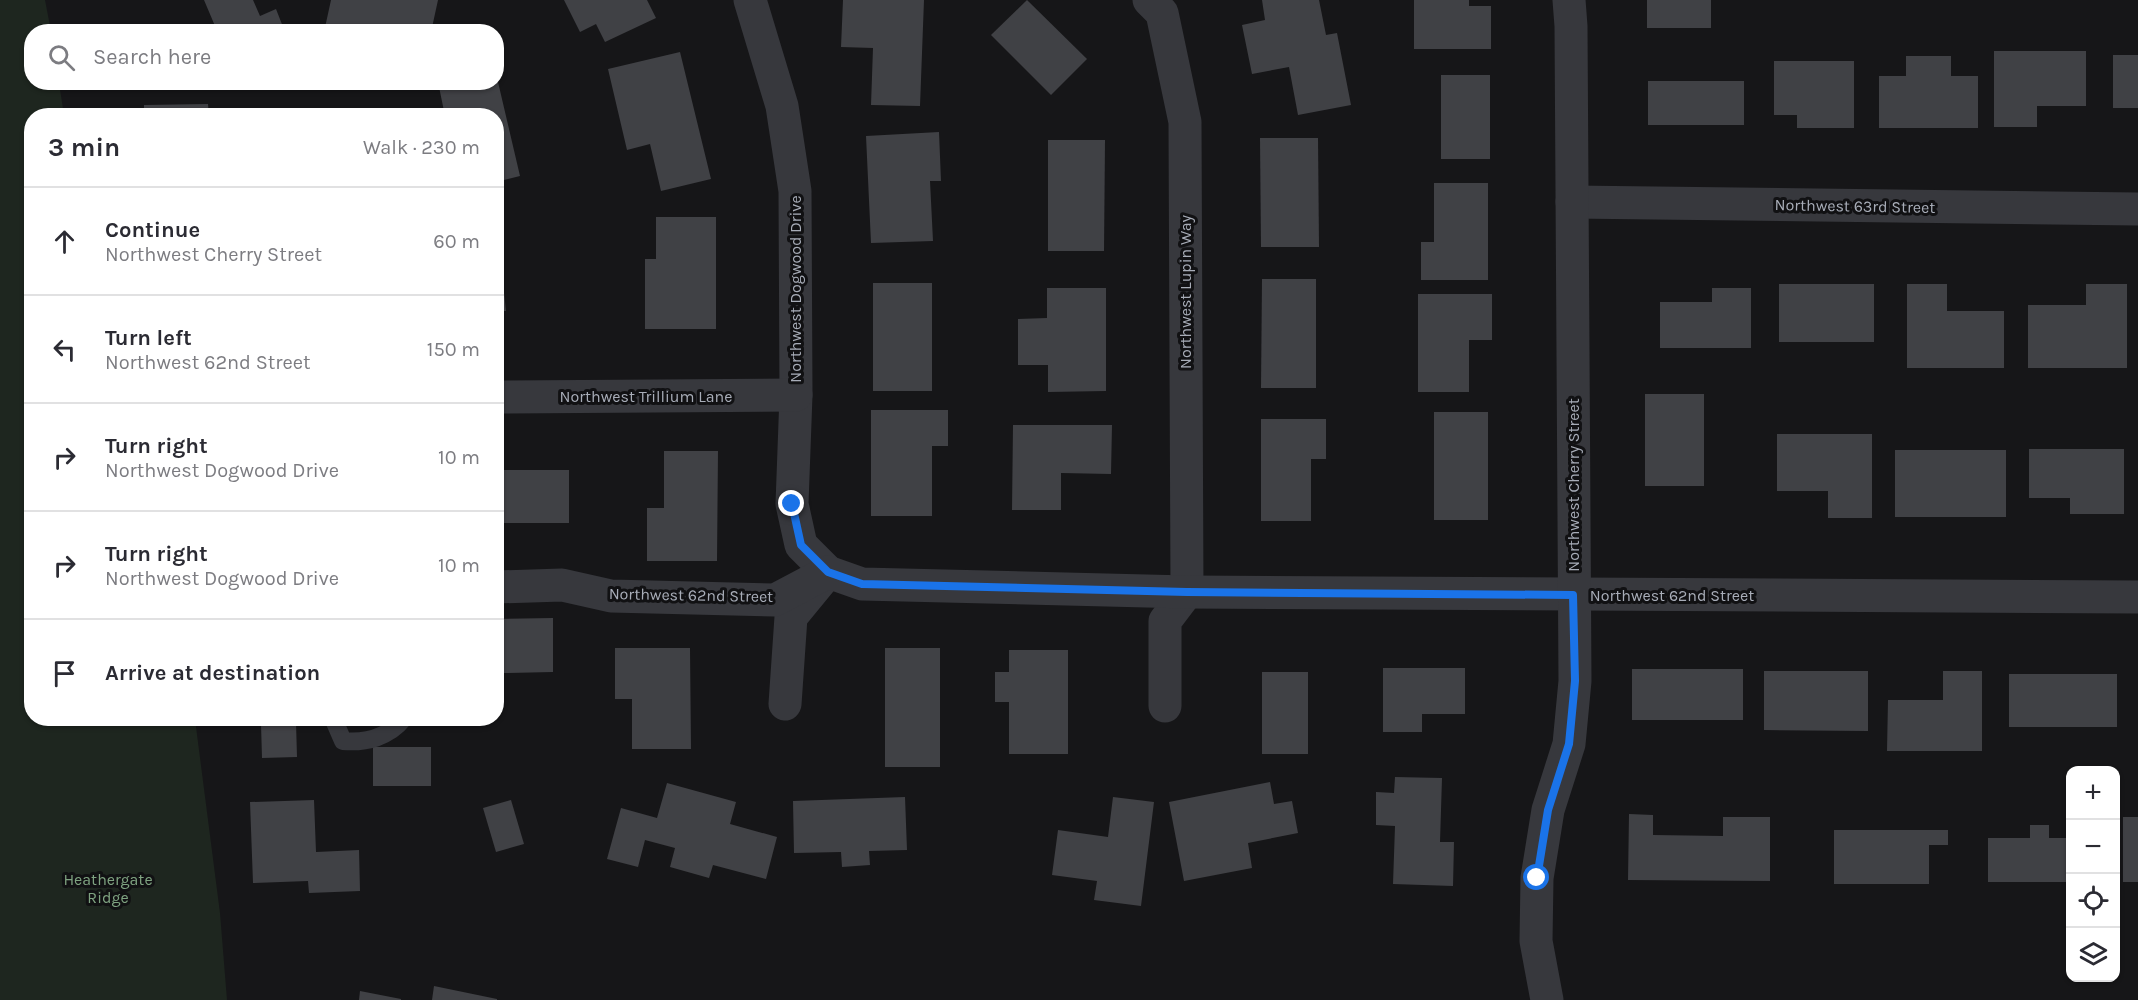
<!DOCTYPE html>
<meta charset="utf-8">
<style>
body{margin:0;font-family:Karla,sans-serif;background:#f2f2f3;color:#2b2b33}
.controls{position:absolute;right:18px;bottom:18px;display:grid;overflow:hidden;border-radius:12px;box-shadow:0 2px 4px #0004}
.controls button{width:54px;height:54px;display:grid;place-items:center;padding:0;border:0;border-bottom:2px solid #e1e1e2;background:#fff;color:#2b2b33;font:30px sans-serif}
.stop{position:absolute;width:18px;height:18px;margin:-14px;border:4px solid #1a73e8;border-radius:50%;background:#fff}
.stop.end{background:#1a73e8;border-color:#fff;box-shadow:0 2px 6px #0008}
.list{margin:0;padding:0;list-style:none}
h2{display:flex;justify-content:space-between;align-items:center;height:78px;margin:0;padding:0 24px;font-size:26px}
h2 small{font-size:20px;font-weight:400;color:#7c7c81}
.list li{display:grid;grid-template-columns:39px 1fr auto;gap:18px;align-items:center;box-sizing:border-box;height:108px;padding:0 24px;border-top:2px solid #e1e1e2}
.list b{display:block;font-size:22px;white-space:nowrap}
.list p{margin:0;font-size:20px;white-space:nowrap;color:#7c7c81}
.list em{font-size:20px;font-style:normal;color:#7c7c81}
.icon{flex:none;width:33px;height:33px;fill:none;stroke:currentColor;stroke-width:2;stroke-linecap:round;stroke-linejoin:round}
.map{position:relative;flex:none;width:2138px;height:1000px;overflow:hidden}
.search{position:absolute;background:#fff;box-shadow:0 2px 4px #0004;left:24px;top:24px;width:480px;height:66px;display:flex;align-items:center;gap:15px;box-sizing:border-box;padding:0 21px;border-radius:24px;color:#7c7c81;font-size:22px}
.panel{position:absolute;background:#fff;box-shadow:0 2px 4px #0004;left:24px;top:108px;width:480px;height:618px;border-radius:24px}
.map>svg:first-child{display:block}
</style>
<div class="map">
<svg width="2138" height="1000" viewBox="0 0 2138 1000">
<rect width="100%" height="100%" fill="#161618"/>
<polygon fill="#1e261f" points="0,0 45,0 51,31 32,32 32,82 59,83 64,115 32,116 32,718 195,719 220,913 227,1000 0,1000"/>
<g fill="#404145">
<polygon points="204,0 253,0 260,16 276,9 285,32 202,32 215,26"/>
<polygon points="331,0 438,0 431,32 324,32"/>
<polygon points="564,0 647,0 656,18 605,42 596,24 580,32"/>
<polygon points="843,0 924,0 920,106 871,105 873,48 841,47"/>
<polygon points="1027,0 1087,59 1051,95 991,35"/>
<polygon points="1262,0 1319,0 1326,35 1337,33 1351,105 1298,115 1289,67 1252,74 1242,25 1265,20"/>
<polygon points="1414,0 1469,0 1469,6 1491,6 1491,49 1414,49"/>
<rect x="1647" y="0" width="64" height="28"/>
<polygon points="1994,51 2086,51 2086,106 2037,106 2037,127 1994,127"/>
<polygon points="680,52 711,179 661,191 650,144 627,150 608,69"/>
<rect x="2113" y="55" width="25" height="53"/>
<polygon points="1906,56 1951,56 1951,76 1978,76 1978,128 1879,128 1879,76 1906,76"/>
<polygon points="1774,61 1854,61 1854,128 1797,128 1797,115 1774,115"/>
<rect x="1441" y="75" width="49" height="84"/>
<rect x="1648" y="81" width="96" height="44"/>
<polygon points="438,82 498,82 520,176 496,182 496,116 445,116"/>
<polygon points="208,104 209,116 144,116 144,105"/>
<polygon points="939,132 941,181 930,181 933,241 871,243 866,136"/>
<polygon points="1260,138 1318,138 1319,247 1261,247"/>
<polygon points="1048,140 1105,140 1104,251 1048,251"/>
<polygon points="1434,183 1488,183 1488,280 1421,280 1421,242 1434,242"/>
<polygon points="496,217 506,311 496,311"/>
<polygon points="656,217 716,217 716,329 645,329 645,259 656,259"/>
<polygon points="1262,279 1316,279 1316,388 1261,388"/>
<rect x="873" y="283" width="59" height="108"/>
<rect x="1779" y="284" width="95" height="58"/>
<polygon points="1907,284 1947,284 1947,311 2004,311 2004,368 1907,368"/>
<polygon points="2086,284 2127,284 2127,368 2028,368 2028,305 2086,305"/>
<polygon points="1047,288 1106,288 1106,391 1048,392 1048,365 1018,365 1018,319 1047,318"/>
<polygon points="1712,288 1751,288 1751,348 1660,348 1660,302 1712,302"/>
<polygon points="1418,294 1492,294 1492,340 1469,340 1469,392 1418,392"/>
<rect x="1645" y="394" width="59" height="92"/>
<polygon points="871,410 948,410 948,446 932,446 932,516 871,516"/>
<rect x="1434" y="412" width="54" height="108"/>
<polygon points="1261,419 1326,419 1326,459 1311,459 1311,521 1261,521"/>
<polygon points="1013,425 1112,425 1111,474 1061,473 1061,510 1012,510"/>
<polygon points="1777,434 1872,434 1872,518 1828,518 1828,491 1777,491"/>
<polygon points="2029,449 2124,449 2124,514 2070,514 2070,498 2029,498"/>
<rect x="1895" y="450" width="111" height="67"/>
<polygon points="664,451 718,451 717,561 647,561 647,508 664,508"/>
<rect x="496" y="470" width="73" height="53"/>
<polygon points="553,618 553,672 504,673 504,693 496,694 496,619"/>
<polygon points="615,648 690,648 691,749 632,749 632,699 615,699"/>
<rect x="885" y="648" width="55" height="119"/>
<polygon points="1009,650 1068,650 1068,754 1009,754 1009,702 995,702 995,672 1009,672"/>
<polygon points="1383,668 1465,668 1465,714 1422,714 1422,732 1383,732"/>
<rect x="1632" y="669" width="111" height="51"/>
<polygon points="1764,671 1868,671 1868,731 1764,730"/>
<polygon points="1943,671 1982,671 1982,751 1887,751 1888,700 1943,700"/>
<rect x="1262" y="672" width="46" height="82"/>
<rect x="2009" y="674" width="108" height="53"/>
<polygon points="240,718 282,718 282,722 296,722 297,757 262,758 261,724 241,725"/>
<rect x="373" y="747" width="58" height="39"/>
<polygon points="1395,777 1442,778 1440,842 1454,842 1453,886 1393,884 1395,826 1376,825 1376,792 1394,793"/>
<polygon points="1270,782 1274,804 1292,801 1298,833 1248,843 1252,868 1184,881 1169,802"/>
<polygon points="667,783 736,802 730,824 777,837 766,879 713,865 709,878 670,867 675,848 645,840 638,867 607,859 621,808 657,818"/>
<polygon points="905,797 907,850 869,851 870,865 842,867 841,852 794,853 793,801"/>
<polygon points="1113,797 1154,802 1141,906 1094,900 1097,881 1052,875 1058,830 1108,837"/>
<polygon points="314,800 316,852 359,850 360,891 309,893 308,881 253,883 250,802"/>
<polygon points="511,800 524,844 496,852 483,808"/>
<polygon points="1629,814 1653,815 1653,835 1723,836 1723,817 1770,817 1770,881 1628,880"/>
<rect x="2123" y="817" width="15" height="65"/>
<polygon points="2030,825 2049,825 2049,838 2070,838 2070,882 1988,882 1988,838 2030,838"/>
<polygon points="1834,830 1948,830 1948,845 1929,845 1929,884 1834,884"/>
<polygon points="434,986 497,999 497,1000 432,1000"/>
<polygon points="360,991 401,999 401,1000 359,1000"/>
</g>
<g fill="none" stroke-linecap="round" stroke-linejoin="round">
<path stroke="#37383d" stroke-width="18" d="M333,718L343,741C366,743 389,737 404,718"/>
<g stroke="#37383d" stroke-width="33">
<polyline points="750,0 782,106 795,191 796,395 792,504 801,545 828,572 791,617 785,704"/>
<polyline points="1149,0 1162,13 1185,122 1187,592 1165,621 1165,706"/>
<polyline points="1572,202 2138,209"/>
<polyline points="496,397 796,395"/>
<polyline points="496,587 562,585 611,596 775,600 828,572 862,584 1187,592 2138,597"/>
<polyline points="1547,1000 1536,941 1537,878 1548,810 1569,744 1575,681 1571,26 1569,0"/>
</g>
</g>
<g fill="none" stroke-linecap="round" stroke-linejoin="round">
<polyline stroke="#1a73e8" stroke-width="8" points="792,504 801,545 828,572 862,584 1187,592 1573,595 1575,681 1569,744 1548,810 1537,878"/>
</g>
<g text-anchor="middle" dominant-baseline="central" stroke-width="6" stroke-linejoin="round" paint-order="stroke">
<g font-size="16" fill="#a8adb8" stroke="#111113">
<text transform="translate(1855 206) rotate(1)">Northwest 63rd Street</text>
<text transform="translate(795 289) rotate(-90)">Northwest Dogwood Drive</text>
<text transform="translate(1185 292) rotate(-90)">Northwest Lupin Way</text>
<text x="646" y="396">Northwest Trillium Lane</text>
<text transform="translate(1573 485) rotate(-90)">Northwest Cherry Street</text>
<text transform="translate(691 595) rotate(1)">Northwest 62nd Street</text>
<text x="1672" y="595">Northwest 62nd Street</text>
</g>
<g font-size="16" fill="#7fa381" stroke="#111113">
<text x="108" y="879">Heathergate<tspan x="108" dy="18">Ridge</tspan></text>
</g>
</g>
</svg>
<div class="controls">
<button>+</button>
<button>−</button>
<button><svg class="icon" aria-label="locate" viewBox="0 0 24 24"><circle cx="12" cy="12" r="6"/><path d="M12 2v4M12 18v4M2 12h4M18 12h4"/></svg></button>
<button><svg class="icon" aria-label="layers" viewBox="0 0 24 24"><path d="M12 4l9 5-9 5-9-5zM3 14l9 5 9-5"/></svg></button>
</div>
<div class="stop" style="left:1537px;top:878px"></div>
<div class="stop end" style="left:792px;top:504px"></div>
<div class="search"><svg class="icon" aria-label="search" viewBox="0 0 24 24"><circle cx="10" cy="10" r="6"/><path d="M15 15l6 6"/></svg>Search here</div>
<section class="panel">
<h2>3 min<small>Walk · 230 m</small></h2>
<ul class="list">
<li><svg class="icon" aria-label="ahead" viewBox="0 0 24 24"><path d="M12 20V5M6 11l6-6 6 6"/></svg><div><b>Continue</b><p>Northwest Cherry Street</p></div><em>60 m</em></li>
<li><svg class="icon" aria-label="left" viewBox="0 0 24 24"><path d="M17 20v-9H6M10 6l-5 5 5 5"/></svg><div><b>Turn left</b><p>Northwest 62nd Street</p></div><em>150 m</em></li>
<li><svg class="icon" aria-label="right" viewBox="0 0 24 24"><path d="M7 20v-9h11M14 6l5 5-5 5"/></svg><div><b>Turn right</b><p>Northwest Dogwood Drive</p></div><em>10 m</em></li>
<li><svg class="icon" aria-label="right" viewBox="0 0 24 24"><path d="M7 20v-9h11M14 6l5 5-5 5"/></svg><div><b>Turn right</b><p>Northwest Dogwood Drive</p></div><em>10 m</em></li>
<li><svg class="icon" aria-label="arrive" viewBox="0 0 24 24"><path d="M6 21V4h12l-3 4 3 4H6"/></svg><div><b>Arrive at destination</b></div></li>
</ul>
</section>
</div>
